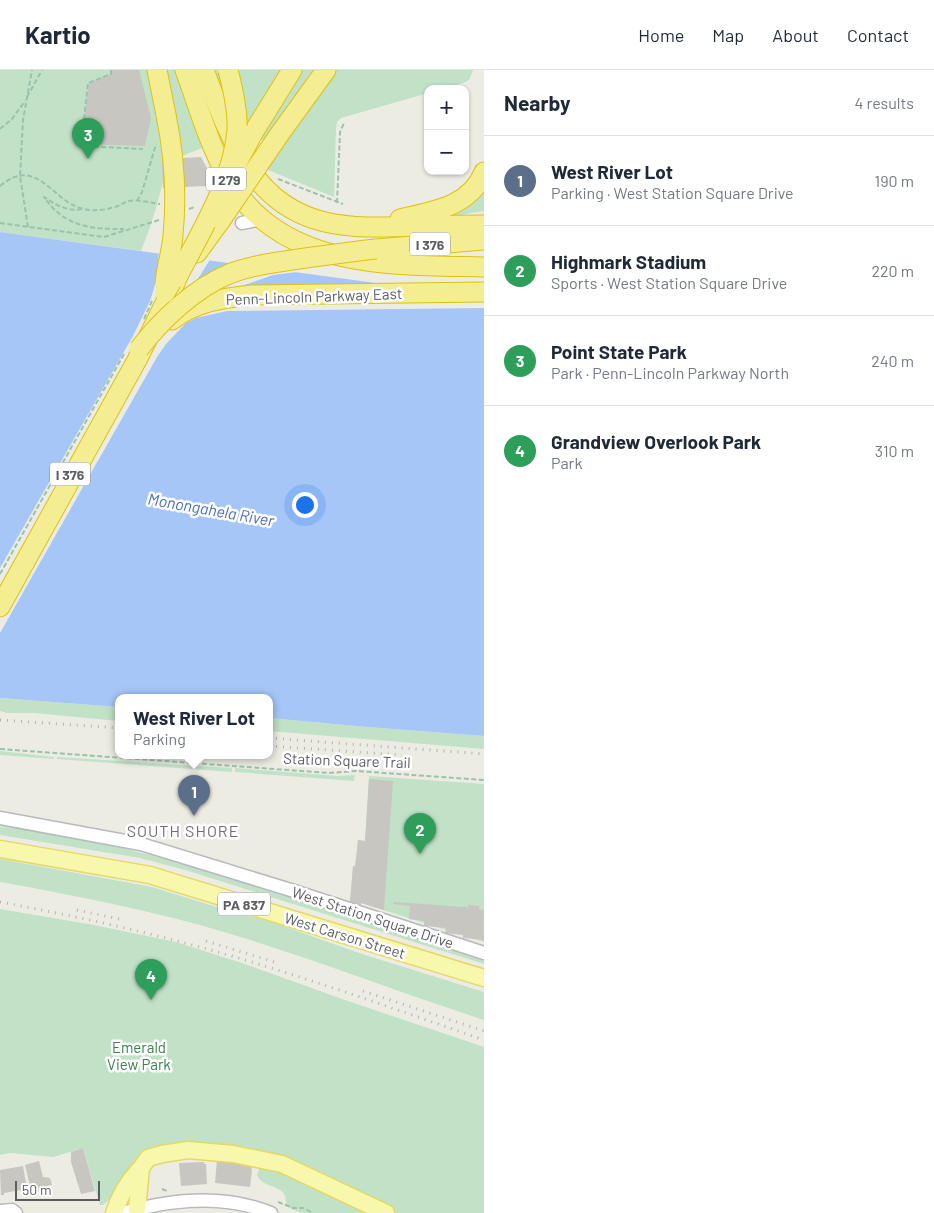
<!DOCTYPE html>
<meta charset="utf-8">
<style>
body{margin:0;font-family:Barlow,sans-serif;background:#f6f6f7;color:#1f2937}
.controls{position:absolute;right:15px;top:15px;display:grid;overflow:hidden;border-radius:10px;box-shadow:0 1px 4px #0004}
.controls button{width:45px;height:45px;display:grid;place-items:center;padding:0;border:0;border-bottom:1px solid #e0e1e3;background:#fff;color:#1f2937;font:25px sans-serif}
.scale{position:absolute;left:15px;bottom:12px;width:85px;box-sizing:border-box;padding-left:5px;border:2px solid #5b5d62;border-top:0;font-size:14px;line-height:18px;white-space:nowrap;color:#5b5d62;-webkit-text-stroke:4px #fff;paint-order:stroke}
.you{position:absolute;left:304px;top:434px;width:18px;height:18px;margin:-12px;border:4px solid #fff;border-radius:50%;background:#1a73e8;box-shadow:0 0 0 8px #1a73e833}
.badge{display:grid;place-items:center;width:32px;height:32px;border-radius:50%;background:#0b8043;color:#fff;font-size:16px;font-weight:700}
.pin{position:absolute;translate:-50% -41px;filter:drop-shadow(0 1px 2px #0008)}
.pin::after{content:'';position:absolute;top:26px;width:18px;height:15px;background:inherit;clip-path:polygon(0 0,100% 0,50% 100%)}
.popup{position:absolute;left:115px;top:624px;width:158px;height:65px;box-sizing:border-box;display:grid;place-content:center;border-radius:10px;background:#fff;filter:drop-shadow(0 1px 4px #0005);font-size:16px;white-space:nowrap;color:#747a83}
.popup b{font-size:19px;color:#1f2937}
.popup::after{content:'';position:absolute;left:50%;top:100%;margin-left:-10px;border:10px solid transparent;border-top-color:#fff}
.list{margin:0;padding:0;list-style:none}
h2{display:flex;justify-content:space-between;align-items:center;height:65px;margin:0;padding:0 20px;font-size:21px}
h2 small{font-size:16px;font-weight:400;color:#747a83}
.list li{display:grid;grid-template-columns:32px 1fr auto;gap:15px;align-items:center;box-sizing:border-box;height:90px;padding:0 20px;border-top:1px solid #e0e1e3}
.list b{display:block;font-size:19px;white-space:nowrap}
.list p{margin:0;font-size:16px;white-space:nowrap;color:#747a83}
.list em{font-size:16px;font-style:normal;color:#747a83}
.map{position:relative;flex:none;width:484px;height:1143px;overflow:hidden}
header{display:flex;align-items:center;gap:30px;box-sizing:border-box;height:70px;padding:0 25px;background:#fff;border-bottom:1px solid #e0e1e3}
header strong{font-size:24px}
nav{display:flex;gap:28px;margin-inline-start:auto;font-size:18px}
main{display:flex}
aside{flex:1;background:#fff}
.map>svg:first-child{display:block}
</style>
<header>
<strong>Kartio</strong>
<nav><a>Home</a><a>Map</a><a>About</a><a>Contact</a></nav>
</header>
<main>
<div class="map">
<svg width="484" height="1143" viewBox="0 0 484 1143">
<rect width="100%" height="100%" fill="#ecece3"/>
<g fill="#c1e2c7">
<path d="M0,0H473L469,10C456,17 442,19 428,19V23L341,48L337,52L336,60L334,127L268,100L263,70L235,65L167,92C161,123 153,152 141,181L0,162Z"/>
<polygon points="484,110 484,141 436,149"/>
<polygon points="0,628 119,637 119,651 34,643 7,643 0,641"/>
<polygon points="269,648 367,657 484,666 484,679 269,661"/>
<polygon points="0,681 54,687 54,689 0,685"/>
<polygon points="57,687 232,698 232,702 57,689"/>
<polygon points="235,698 338,706 355,705 354,711 235,702"/>
<polygon points="369,706 484,714 484,872 361,833 361,835 350,832 353,796 356,796 358,770 365,771"/>
<polygon points="0,757 19,758 122,778 202,798 484,889 484,894 185,800 140,788 0,765"/>
<path d="M0,789L152,817L230,841L269,851L362,884L484,922V950C389,919 296,882 200,855C134,837 67,824 0,812Z"/>
<path d="M0,839L94,855L176,872L242,893L345,930L484,977V1143H301L286,1136C289,1112 264,1121 257,1105L260,1097L275,1100L289,1105L291,1088L247,1077L191,1072L151,1077L136,1088L110,1129L103,1135H100L83,1078L53,1087L10,1083L0,1085Z"/>
</g>
<polygon fill="#a7c6f8" points="0,162 383,214 484,222 484,666 367,657 269,648 269,627 119,627 119,637 0,628"/>
<polygon fill="#ecece3" points="159,181 211,188 194,215 241,192 305,201 273,205 236,218 484,220 484,238 227,241 196,248 186,253 166,274 157,287 0,563 0,498 133,266 150,231 156,212"/>
<g fill="#c8c6c0">
<polygon points="111,0 139,0 151,48 145,76 81,74 89,13 111,4"/>
<polygon points="201,87 212,108 205,116 163,118 162,89"/>
<polygon points="369,709 393,711 384,840 361,833 361,835 350,832 353,796 355,797 358,770 365,771"/>
<polygon points="394,832 466,837 468,839 468,835 479,836 479,839 484,840 484,870 463,868 463,865 445,863 446,858 424,856 424,851 409,849 410,836 393,834"/>
<polygon points="83,1078 95,1121 81,1124 71,1092 71,1082"/>
<polygon points="217,1089 246,1093 246,1095 251,1097 252,1100 250,1117 215,1113"/>
<polygon points="39,1091 43,1107 50,1108 52,1115 47,1116 51,1118 50,1124 40,1127 39,1121 38,1122 32,1124 25,1095"/>
<polygon points="204,1092 204,1094 206,1094 207,1114 181,1116 179,1093"/>
<polygon points="23,1096 27,1119 4,1123 4,1125 1,1125 0,1100"/>
</g>
<g fill="none" stroke-linecap="round" stroke-linejoin="round">
<defs>
<g id="minor">
<polyline points="242,153 262,149"/>
<polyline points="0,748 141,774 294,821 484,883"/>
<polyline points="0,1141 12,1140 16,1143"/>
<path d="M123,1143C171,1129 224,1124 271,1143"/>
</g>
<g id="major">
<polyline points="0,779 150,805 484,908"/>
<polyline points="137,1139 141,1098 148,1088 162,1084 188,1080 233,1084 282,1094 386,1143"/>
<path d="M114,1143C119,1127 128,1112 139,1100"/>
</g>
<g id="highway">
<polyline points="157,0 166,45"/>
<path d="M185,0C200,41 212,86 237,122C292,200 399,195 484,197"/>
<path d="M204,0C217,34 230,70 251,101C292,160 350,159 415,156C438,155 461,155 484,155"/>
<polyline points="281,62 326,0"/>
<polyline points="253,63 292,0"/>
<path d="M400,149C433,141 470,137 484,102"/>
<polyline points="376,179 484,170"/>
<polyline points="197,183 221,150"/>
<path d="M172,250C195,232 223,228 252,225L484,222"/>
<polyline points="0,537 137,290 176,211"/>
</g>
</defs>
<use href="#minor" stroke="#b8b9be" stroke-width="15"/>
<use href="#major" stroke="#e6d863" stroke-width="19"/>
<use href="#highway" stroke="#ddc212" stroke-width="21"/>
<g stroke="#9bc2ad" stroke-width="2" stroke-dasharray="5 2.5" stroke-linecap="butt">
<polyline points="111,0 111,4 88,13 81,76 143,79"/>
<polyline points="27,27 42,0"/>
<polyline points="0,59 12,49 25,31"/>
<polyline points="278,109 343,134"/>
<path d="M0,116C36,86 50,128 80,138C92,142 107,140 118,136C122,134 125,132 129,131C138,129 151,133 160,134"/>
<polyline points="137,131 142,122 156,74"/>
<polyline points="337,133 340,62 344,53"/>
<path d="M82,139C68,142 56,135 44,127C65,157 90,159 124,159"/>
<polyline points="189,139 195,137"/>
<polyline points="0,153 104,167 159,150"/>
<polyline points="28,157 20,106 23,50 32,0"/>
<polyline points="0,679 329,703 356,701 484,710"/>
<polyline points="162,1119 167,1121"/>
<polyline points="278,1132 293,1138 303,1138 313,1143"/>
</g>
<use href="#minor" stroke="#fff" stroke-width="12"/>
<use href="#major" stroke="#f7f8ac" stroke-width="16"/>
<use href="#highway" stroke="#f4ed92" stroke-width="19"/>
<g stroke="#b3b4b4" stroke-width="3" stroke-dasharray="1 6" stroke-linecap="butt">
<polyline points="0,650 119,658"/>
<polyline points="269,668 484,684"/>
<polyline points="269,676 402,685"/>
<path d="M0,832C70,845 139,860 207,879C300,905 392,938 484,970"/>
<polyline points="77,840 119,849"/>
<polyline points="206,871 278,893"/>
<polyline points="363,921 484,961"/>
</g>
<defs>
<g id="highway-bridge">
<polyline points="236,95 253,63"/>
<polyline points="221,150 281,62"/>
<path d="M177,208C200,163 233,111 237,60C238,40 233,19 228,0"/>
<path d="M165,214C166,198 172,181 173,165C177,125 174,84 166,45"/>
<polyline points="165,223 181,196"/>
<path d="M139,279C161,250 195,218 229,204C250,196 271,193 292,190C320,186 348,182 376,179"/>
</g>
</defs>
<use href="#highway-bridge" stroke="#ddc212" stroke-width="21" stroke-linecap="butt"/>
<g stroke="#9bc2ad" stroke-width="2" stroke-dasharray="5 2.5" stroke-linecap="butt">
<polyline points="144,249 152,231"/>
<polyline points="0,504 124,284"/>
</g>
<use href="#highway-bridge" stroke="#f4ed92" stroke-width="19"/>
</g>
<g text-anchor="middle" dominant-baseline="central" stroke-width="5" stroke-linejoin="round" paint-order="stroke">
<g fill="#fff" stroke="#8c8e91" stroke-width="1">
<rect x="206" y="97.5" width="40" height="23" rx="4"/>
<rect x="410" y="162.5" width="40" height="23" rx="4"/>
<rect x="50" y="392.5" width="40" height="23" rx="4"/>
<rect x="218" y="822.5" width="52" height="23" rx="4"/>
</g>
<g font-size="14" font-weight="bold" fill="#5b5d62">
<text x="226" y="109">I 279</text>
<text x="430" y="174">I 376</text>
<text x="70" y="404">I 376</text>
<text x="244" y="834">PA 837</text>
</g>
<g font-size="15" fill="#5b5d62" stroke="#fff">
<text transform="translate(314 226) rotate(-2)">Penn-Lincoln Parkway East</text>
<text transform="translate(347 690) rotate(2)">Station Square Trail</text>
<text transform="translate(373 847) rotate(18)">West Station Square Drive</text>
<text transform="translate(345 865) rotate(17)">West Carson Street</text>
</g>
<g font-size="15" fill="#3b814b" stroke="#fff">
<text x="139" y="977">Emerald<tspan x="139" dy="17">View Park</tspan></text>
</g>
<g font-size="16" font-style="italic" fill="#4c6eb9" stroke="#fff">
<text transform="translate(211 439) rotate(10)">Monongahela River</text>
</g>
<g font-size="16" letter-spacing="1" fill="#6c6f74" stroke="#fff">
<text x="183" y="760">SOUTH SHORE</text>
</g>
</g>
</svg>
<div class="controls">
<button>+</button>
<button>−</button>
</div>
<div class="scale">50 m</div>
<div class="you"></div>
<div class="pin badge" style="left:194px;top:746px;background:#5c6f8a">1</div>
<div class="popup"><b>West River Lot</b>Parking</div>
<div class="pin badge" style="left:420px;top:784px;background:#2e9e5b">2</div>
<div class="pin badge" style="left:88px;top:89px;background:#2e9e5b">3</div>
<div class="pin badge" style="left:151px;top:930px;background:#2e9e5b">4</div>
</div>
<aside>
<h2>Nearby<small>4 results</small></h2>
<ul class="list">
<li><span class="badge" style="background:#5c6f8a">1</span><div><b>West River Lot</b><p>Parking · West Station Square Drive</p></div><em>190 m</em></li>
<li><span class="badge" style="background:#2e9e5b">2</span><div><b>Highmark Stadium</b><p>Sports · West Station Square Drive</p></div><em>220 m</em></li>
<li><span class="badge" style="background:#2e9e5b">3</span><div><b>Point State Park</b><p>Park · Penn-Lincoln Parkway North</p></div><em>240 m</em></li>
<li><span class="badge" style="background:#2e9e5b">4</span><div><b>Grandview Overlook Park</b><p>Park</p></div><em>310 m</em></li>
</ul>
</aside>
</main>
